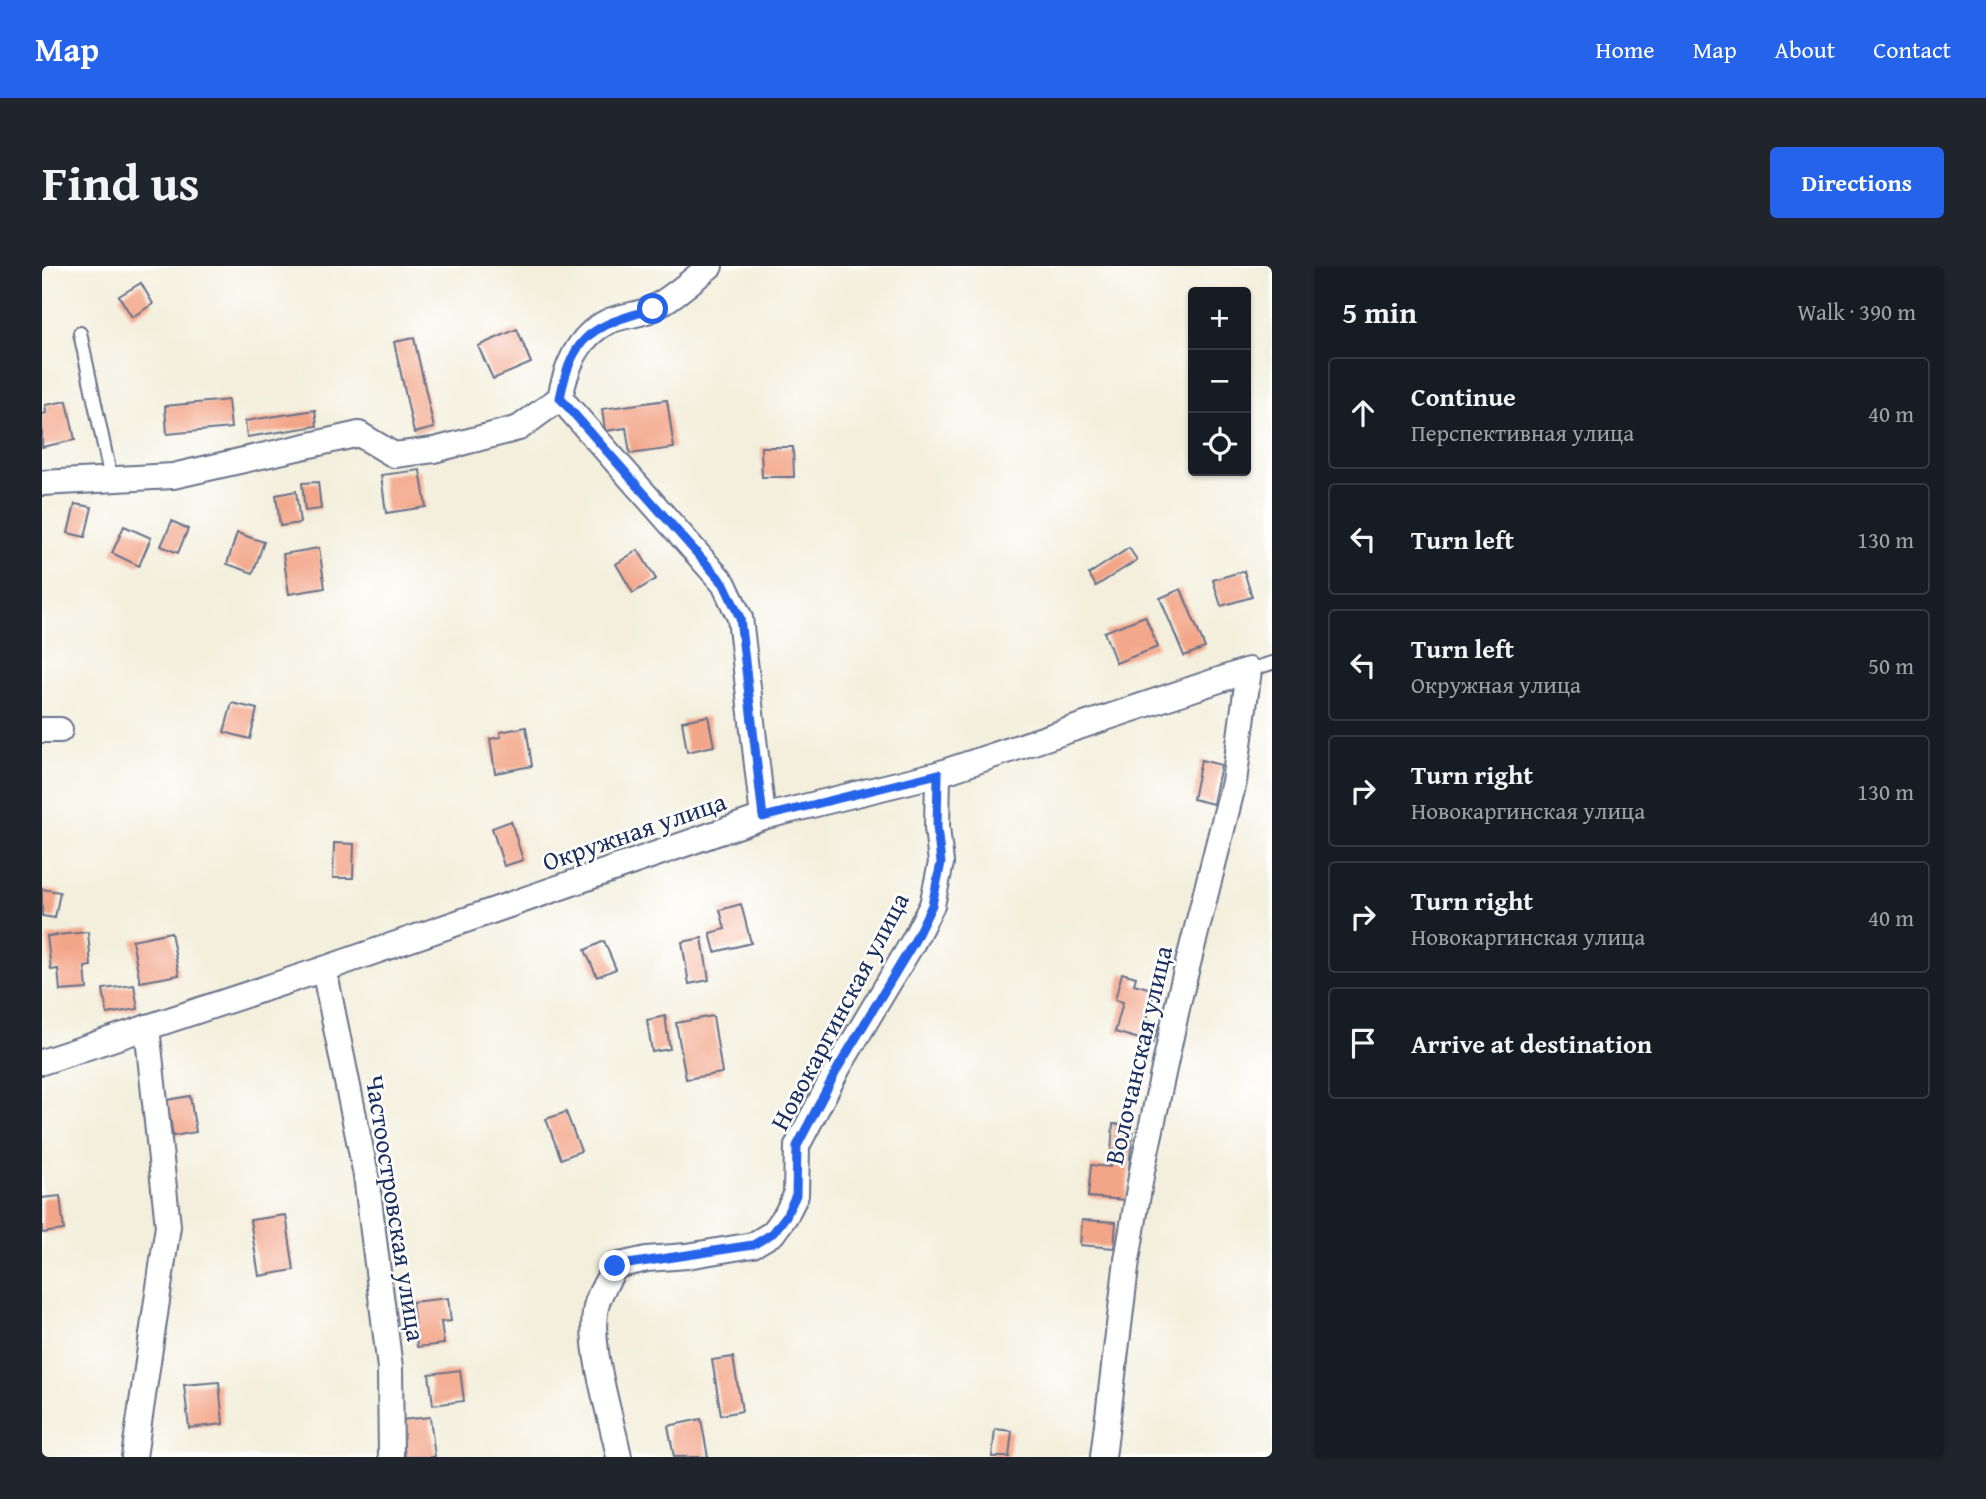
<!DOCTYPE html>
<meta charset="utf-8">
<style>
body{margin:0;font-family:"Gentium Book Plus",serif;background:#20242c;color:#f1f3f6}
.controls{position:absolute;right:21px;top:21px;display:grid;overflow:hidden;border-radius:7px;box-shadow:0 2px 5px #0004}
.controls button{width:63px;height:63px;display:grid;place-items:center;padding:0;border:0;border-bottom:2px solid #363941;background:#171b24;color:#f1f3f6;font:35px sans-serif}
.stop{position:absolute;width:21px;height:21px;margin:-16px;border:5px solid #2563eb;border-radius:50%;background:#fff}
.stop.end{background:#2563eb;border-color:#fff;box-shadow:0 2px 7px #0008}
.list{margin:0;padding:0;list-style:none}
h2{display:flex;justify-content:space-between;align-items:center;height:91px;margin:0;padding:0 28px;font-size:30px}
h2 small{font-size:23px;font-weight:400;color:#9ea1a6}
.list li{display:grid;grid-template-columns:46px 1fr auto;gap:21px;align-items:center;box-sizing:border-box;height:112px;margin:0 14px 14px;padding:0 14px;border:2px solid #363941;border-radius:7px}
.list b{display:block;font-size:26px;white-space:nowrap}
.list p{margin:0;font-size:23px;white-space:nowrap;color:#9ea1a6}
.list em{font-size:23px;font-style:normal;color:#9ea1a6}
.icon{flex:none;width:38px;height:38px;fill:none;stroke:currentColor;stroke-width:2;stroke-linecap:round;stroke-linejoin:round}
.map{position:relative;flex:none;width:1230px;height:1191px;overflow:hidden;border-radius:7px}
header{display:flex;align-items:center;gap:42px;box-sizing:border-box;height:98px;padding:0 35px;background:#2563eb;color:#fff}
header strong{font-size:33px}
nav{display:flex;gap:38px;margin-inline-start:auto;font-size:24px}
.intro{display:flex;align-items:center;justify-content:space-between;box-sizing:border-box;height:168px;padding:0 42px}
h1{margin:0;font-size:49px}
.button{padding:18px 32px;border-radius:7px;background:#2563eb;color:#fff;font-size:24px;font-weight:700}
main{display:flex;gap:42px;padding:0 42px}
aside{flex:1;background:#171b24;border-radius:7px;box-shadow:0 2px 5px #0004}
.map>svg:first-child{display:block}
</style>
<header>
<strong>Map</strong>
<nav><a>Home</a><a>Map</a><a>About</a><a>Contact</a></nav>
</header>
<div class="intro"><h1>Find us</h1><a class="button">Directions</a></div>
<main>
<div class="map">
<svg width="1230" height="1191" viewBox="0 0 1230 1191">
<rect width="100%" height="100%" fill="#fff"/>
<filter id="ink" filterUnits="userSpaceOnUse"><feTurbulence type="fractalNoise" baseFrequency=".0143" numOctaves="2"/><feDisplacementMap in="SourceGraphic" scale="14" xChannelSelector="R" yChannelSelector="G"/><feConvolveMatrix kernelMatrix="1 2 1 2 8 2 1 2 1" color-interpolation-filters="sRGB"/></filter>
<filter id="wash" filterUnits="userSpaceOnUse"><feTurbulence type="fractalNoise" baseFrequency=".00686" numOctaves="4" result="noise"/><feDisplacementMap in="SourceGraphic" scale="28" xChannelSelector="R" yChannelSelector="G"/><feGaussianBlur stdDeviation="1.57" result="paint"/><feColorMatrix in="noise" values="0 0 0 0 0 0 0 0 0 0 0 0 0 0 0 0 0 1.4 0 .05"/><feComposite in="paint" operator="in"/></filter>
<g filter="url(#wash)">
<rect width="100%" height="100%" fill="#f3efdc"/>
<g id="blocks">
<g fill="#f3a588">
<polygon points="99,17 111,38 90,51 77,30"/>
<polygon points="475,63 489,97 451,113 436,80"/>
<polygon points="372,72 392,162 372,167 352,76"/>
<polygon points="186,134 189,162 125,168 123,140"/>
<polygon points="625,134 632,182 588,188 584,162 563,165 560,143"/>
<polygon points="25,135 33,174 0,181 0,148 4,147 3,139"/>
<polygon points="273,144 275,160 205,171 203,155"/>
<polygon points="719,181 751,181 752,211 720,211"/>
<polygon points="378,204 384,241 344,247 339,209"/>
<polygon points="276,216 279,243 263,245 260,217"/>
<polygon points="254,225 258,257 238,260 234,229"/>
<polygon points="33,238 50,241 43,271 26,267"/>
<polygon points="130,255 146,263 136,287 119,280"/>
<polygon points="82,260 109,272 97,300 70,287"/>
<polygon points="195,267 222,276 211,307 185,298"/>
<polygon points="277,282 283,322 247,328 241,288"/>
<polygon points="1087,282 1095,294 1054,320 1047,308"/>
<polygon points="596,284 614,313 591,327 574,298"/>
<polygon points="1202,305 1210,331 1179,340 1171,314"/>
<polygon points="1139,323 1163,382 1142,390 1118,332"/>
<polygon points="1103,350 1116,381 1074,397 1062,366"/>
<polygon points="190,437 215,443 208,473 182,466"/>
<polygon points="666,450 672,480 645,486 640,455"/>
<polygon points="484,461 490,500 453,507 448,473 459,471 458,466"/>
<polygon points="1159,494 1179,499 1171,538 1151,533"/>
<polygon points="469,555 481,594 462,600 450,562"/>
<polygon points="292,577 312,578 311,612 291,612"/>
<polygon points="0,623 18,626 13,652 0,650"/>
<polygon points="699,638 709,677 673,686 668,667 683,663 678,644"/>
<polygon points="46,666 49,700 43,701 45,723 18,725 16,703 9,704 5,670"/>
<polygon points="129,666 137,709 98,716 90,674"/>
<polygon points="660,672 667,714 647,718 640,676"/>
<polygon points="562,675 574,703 555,711 543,684"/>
<polygon points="1080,707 1094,711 1092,718 1113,724 1104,754 1117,758 1111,777 1073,766 1081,736 1073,734"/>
<polygon points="92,719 96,743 65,748 61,723"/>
<polygon points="623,750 628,783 610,786 605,754"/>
<polygon points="671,750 680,807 644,813 634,757"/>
<polygon points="148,830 154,866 131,870 125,834"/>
<polygon points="524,846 539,885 519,893 504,853"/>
<polygon points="1071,858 1091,859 1084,934 1046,931 1049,899 1068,901"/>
<polygon points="18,930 22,964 0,967 0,932"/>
<polygon points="244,949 252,1004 217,1010 208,954"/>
<polygon points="1040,954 1074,956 1072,982 1038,979"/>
<polygon points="406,1032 409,1055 399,1056 402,1078 375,1081 370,1036"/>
<polygon points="691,1091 700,1145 679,1149 670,1094"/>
<polygon points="418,1104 422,1135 391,1139 387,1108"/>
<polygon points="177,1116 181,1158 147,1162 142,1119"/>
<polygon points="388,1151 393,1191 363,1191 359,1154"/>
<polygon points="659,1153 666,1191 632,1191 626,1160"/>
<polygon points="953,1163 970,1165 967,1191 950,1191"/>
</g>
</g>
</g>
<g filter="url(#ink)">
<use href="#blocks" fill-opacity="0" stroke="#67728a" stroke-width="2"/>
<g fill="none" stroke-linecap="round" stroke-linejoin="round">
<defs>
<g id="service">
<polyline points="38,67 69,213"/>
<polyline points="1207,404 1230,397"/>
</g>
<g id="minor">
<polyline points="518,132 682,318 698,352 721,551"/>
<path d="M0,217L131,210L317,168L352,189L392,184L477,162L518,132C524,102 535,71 565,56C579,49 597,50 611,42C631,32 650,14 668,0"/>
<polyline points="0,464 18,464"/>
<polyline points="282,703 324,909 348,1102 349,1191"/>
<polyline points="0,796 282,703 721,551 896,508 1207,404 1192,516 1137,733 1100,905 1085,994 1061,1191"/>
<polyline points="92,1191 126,960 105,761"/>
<path d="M577,1191C570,1152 542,1072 556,1034C560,1022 568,1011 573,1000L605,993L645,990L711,979L731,967L744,949L754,929L755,880L797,800L871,676L890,639L899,597L895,561L896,508"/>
</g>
</defs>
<use href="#service" stroke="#67728a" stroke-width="16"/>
<use href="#minor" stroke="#67728a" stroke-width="28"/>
<use href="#service" stroke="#fff" stroke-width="12"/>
<use href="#minor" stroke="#fff" stroke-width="24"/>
</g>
</g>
<g fill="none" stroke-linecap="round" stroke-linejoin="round" filter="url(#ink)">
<path stroke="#2563eb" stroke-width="9" d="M573,1000L711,979L731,967L744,950L754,929L755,880L797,800L872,676L890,639L899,597L895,561L896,508L721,551L698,352L682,318L518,132C531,67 551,60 611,43"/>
</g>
<g text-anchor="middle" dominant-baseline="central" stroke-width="5" stroke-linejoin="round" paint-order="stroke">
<g font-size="26" fill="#1b2f5e" stroke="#fff">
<text transform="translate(592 565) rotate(-19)">Окружная улица</text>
<text transform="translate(797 745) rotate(-62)">Новокаргинская улица</text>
<text transform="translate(1096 789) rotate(-77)">Волочанская улица</text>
<text transform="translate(354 942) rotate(81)">Частоостровская улица</text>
</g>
</g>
</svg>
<div class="controls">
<button>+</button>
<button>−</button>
<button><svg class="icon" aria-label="locate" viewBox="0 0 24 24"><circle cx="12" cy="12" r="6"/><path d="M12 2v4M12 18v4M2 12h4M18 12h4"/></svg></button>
</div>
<div class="stop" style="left:611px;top:43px"></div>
<div class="stop end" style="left:573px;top:1000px"></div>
</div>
<aside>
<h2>5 min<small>Walk · 390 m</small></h2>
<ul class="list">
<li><svg class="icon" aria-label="ahead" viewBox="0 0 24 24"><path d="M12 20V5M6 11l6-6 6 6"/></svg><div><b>Continue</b><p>Перспективная улица</p></div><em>40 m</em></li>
<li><svg class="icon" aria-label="left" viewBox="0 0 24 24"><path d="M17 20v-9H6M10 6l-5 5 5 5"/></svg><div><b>Turn left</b></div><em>130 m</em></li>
<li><svg class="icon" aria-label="left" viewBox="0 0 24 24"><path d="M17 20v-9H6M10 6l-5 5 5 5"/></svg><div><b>Turn left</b><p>Окружная улица</p></div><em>50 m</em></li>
<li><svg class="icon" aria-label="right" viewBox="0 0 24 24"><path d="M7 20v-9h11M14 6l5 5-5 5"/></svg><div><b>Turn right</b><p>Новокаргинская улица</p></div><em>130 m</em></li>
<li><svg class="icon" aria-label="right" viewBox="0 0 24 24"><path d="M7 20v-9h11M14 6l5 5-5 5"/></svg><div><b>Turn right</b><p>Новокаргинская улица</p></div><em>40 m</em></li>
<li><svg class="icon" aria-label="arrive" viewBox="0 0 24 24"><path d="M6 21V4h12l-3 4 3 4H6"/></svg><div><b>Arrive at destination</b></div></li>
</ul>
</aside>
</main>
